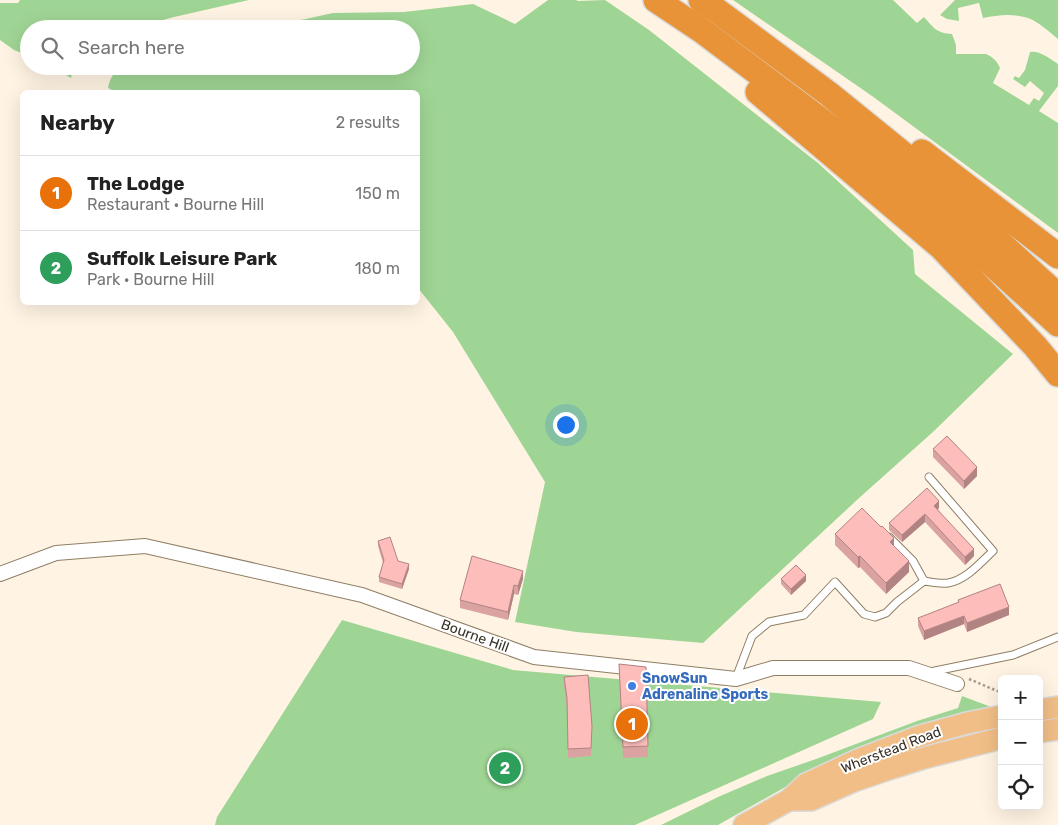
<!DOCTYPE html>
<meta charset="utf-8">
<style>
body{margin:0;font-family:Rubik,sans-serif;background:#f2f2f2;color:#222}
.controls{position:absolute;right:15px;bottom:15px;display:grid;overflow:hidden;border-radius:8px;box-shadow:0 5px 20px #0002}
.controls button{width:45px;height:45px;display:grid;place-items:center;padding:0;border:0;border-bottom:1px solid #e0e0e0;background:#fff;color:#222;font:25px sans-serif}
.you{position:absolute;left:565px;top:424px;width:18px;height:18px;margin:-12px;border:4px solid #fff;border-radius:50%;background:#1a73e8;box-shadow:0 0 0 8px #1a73e833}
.badge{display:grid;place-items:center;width:32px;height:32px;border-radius:50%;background:#db2777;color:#fff;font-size:16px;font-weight:700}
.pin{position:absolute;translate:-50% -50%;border:2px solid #fff;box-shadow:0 1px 5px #0006}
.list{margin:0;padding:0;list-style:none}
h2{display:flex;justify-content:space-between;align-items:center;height:65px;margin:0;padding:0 20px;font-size:21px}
h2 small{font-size:16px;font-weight:400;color:#767676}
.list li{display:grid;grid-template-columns:32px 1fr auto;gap:15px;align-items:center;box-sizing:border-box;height:75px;padding:0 20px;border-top:1px solid #e0e0e0}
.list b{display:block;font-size:19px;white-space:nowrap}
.list p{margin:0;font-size:16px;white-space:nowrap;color:#767676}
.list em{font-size:16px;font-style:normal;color:#767676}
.icon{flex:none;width:28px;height:28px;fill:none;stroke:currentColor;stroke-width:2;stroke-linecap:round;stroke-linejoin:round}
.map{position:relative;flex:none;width:1058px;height:825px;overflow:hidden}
.search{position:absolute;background:#fff;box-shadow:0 5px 20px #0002;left:20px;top:20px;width:400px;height:55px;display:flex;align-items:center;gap:12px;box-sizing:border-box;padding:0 18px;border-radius:28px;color:#767676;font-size:19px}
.panel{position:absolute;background:#fff;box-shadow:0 5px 20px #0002;left:20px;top:90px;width:400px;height:215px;border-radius:8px}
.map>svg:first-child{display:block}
</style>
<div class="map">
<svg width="1058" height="825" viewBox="0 0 1058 825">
<rect width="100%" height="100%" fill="#fff4e3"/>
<g fill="#9fd594">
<polygon points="20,0 249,0 174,17 131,29 29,29 29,56 14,50 0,40 0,3 18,3"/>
<path d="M548,0H576L578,1L605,0L649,30L818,163L913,250L915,274L1013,354L934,431L858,499L703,643L576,632L515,622L545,482L453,332L418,288V92H116L108,88C110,77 114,73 122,66H411V29H265L287,23L333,13L404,12L473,4L515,24Z"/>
<path d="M733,0H893L917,23L924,17C934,28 936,33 952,34L956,45V54H986C993,57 997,61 1000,68L993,83L1029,105L1034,98L1039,101L1044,93L1030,81L1025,87L1013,79L1015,76L1019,78L1025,70L1030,52C1039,50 1051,59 1058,64V86L1039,111L1058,123V233L872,96Z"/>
<path d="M955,0H1058V39C1049,32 1039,22 1028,18C1013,13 998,15 983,18L979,3L958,8L959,21L947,19L940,15Z"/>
<polygon points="51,66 76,66 73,69 71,78"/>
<polygon points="342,620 513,670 881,702 873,719 635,825 215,825 217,817"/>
<polygon points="962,696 994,708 842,761 789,785 718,825 661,825 718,797 767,776 816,759 917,721 958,708"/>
</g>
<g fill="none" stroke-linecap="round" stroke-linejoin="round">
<defs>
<g id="lane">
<polyline points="889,537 913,561 924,581"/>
<polyline points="930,672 1013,655 1058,637"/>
<path d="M736,678L752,636L769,622L804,615L835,582L864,614L875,617L886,613L897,602L924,581C931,582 940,584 948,583C966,580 980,563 993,551L929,477"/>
</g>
<polyline id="street" points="0,574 56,553 145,546 362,595 534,657 736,679 773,668 909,668 957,684"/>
<g id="primary">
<polyline points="1039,710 1058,707"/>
<polyline points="1039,732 1058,729"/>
<polyline points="789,800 811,800 854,781 889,769 924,758 1002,738"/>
<polyline points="744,825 789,800 806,784 860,759 920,736 967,723 1002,716"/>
</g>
<g id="highway">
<polyline points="656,0 701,30 890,172 1058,324"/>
<polyline points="701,0 716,10 829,94 903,154 1058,296"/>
<polyline points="758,92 941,247 1035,346 1058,374"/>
<polyline points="922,152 1058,256"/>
</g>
</defs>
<use href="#lane" stroke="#8f7e65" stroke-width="9"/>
<use href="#street" stroke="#8f7e65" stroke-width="16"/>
<use href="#primary" stroke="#dbdad8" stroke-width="24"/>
<use href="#highway" stroke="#dbdad8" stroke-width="28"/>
<polyline stroke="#a59b8d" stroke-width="2.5" stroke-dasharray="2.5 2.5" stroke-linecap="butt" points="969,679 1002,693"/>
<use href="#lane" stroke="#fff" stroke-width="7"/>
<use href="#street" stroke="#fff" stroke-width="14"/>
<use href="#primary" stroke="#f1be87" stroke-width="21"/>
<use href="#highway" stroke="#e89337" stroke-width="25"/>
</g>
<g fill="#daa3a1">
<polygon points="933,449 977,476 964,489 933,457"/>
<polygon points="939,508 938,510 974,556 965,565 925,522 902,542 889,530 889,523"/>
<polygon points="835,534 894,546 909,572 886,594 860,567 858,568 835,545"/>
<polygon points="378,541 398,561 409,569 402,589 379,582 379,577 383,563 378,546"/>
<polygon points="523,579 518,595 514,594 508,620 460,608 460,600"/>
<polygon points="781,579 806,581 791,595 781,584"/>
<polygon points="958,600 1009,615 967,632 964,624 924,640 918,626 918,618 958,603"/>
<polygon points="619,664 646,667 648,757 623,758"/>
<polygon points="564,677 592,735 591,756 568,758 567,707 564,685"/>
</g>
<g fill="#b18483">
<polygon points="977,467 977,476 964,489 964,481"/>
<polygon points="939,501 939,508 934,513 934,506"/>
<polygon points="925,514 925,522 902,542 902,535"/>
<polygon points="894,538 894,550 890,542"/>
<polygon points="974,549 974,556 965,565 965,557"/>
<polygon points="860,556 860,567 858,568 858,557"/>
<polygon points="909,561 909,572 886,594 886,583"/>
<polygon points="409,564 409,569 402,589 402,584"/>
<polygon points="523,571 523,579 518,595 518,586"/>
<polygon points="806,575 806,581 791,595 791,589"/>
<polygon points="514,585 514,594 508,620 508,612"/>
<polygon points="1009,607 1009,615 967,632 967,623"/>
<polygon points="964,616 964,624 924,640 924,631"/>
</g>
<g fill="#fdbdbb" stroke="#b18483">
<polygon points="947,436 977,467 964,481 933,449"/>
<polygon points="927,488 939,501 934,506 974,549 965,557 925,514 902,535 889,523"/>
<polygon points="862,508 881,527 882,526 894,538 890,542 909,561 886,583 860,556 858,557 835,534"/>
<polygon points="390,537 398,561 409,564 402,584 379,577 384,560 378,541"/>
<polygon points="472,556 523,571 518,586 514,585 508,612 460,600"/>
<polygon points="796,565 806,575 791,589 781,579"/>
<polygon points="1000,584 1009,607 967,623 964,616 924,631 918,618 959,602 958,600"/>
<polygon points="619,664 646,667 648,746 623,747"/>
<polygon points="588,675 592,726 591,748 568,749 567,698 564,677"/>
</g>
<circle fill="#3f7fe0" stroke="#fff" stroke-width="2" cx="632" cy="686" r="5"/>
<g text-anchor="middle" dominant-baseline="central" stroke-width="4" stroke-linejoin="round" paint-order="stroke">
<g font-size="14" fill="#383126" stroke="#fff">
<text transform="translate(475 636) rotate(20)">Bourne Hill</text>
<text transform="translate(891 750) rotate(-21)">Wherstead Road</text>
</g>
<g font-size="14" font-weight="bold" fill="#366cbe" stroke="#fff" text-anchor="start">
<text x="642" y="678">SnowSun<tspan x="642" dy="16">Adrenaline Sports</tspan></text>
</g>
</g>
</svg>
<div class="controls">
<button>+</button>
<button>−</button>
<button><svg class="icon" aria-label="locate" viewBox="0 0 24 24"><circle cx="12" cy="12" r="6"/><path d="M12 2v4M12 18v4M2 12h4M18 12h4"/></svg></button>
</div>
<div class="you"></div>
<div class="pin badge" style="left:632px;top:724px;background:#e8710a">1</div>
<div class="pin badge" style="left:505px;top:768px;background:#2e9e5b">2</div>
<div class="search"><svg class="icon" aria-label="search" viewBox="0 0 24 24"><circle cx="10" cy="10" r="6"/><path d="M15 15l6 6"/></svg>Search here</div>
<section class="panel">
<h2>Nearby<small>2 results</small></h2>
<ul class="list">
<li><span class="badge" style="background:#e8710a">1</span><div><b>The Lodge</b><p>Restaurant · Bourne Hill</p></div><em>150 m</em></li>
<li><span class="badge" style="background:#2e9e5b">2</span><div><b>Suffolk Leisure Park</b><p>Park · Bourne Hill</p></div><em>180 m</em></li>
</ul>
</section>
</div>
